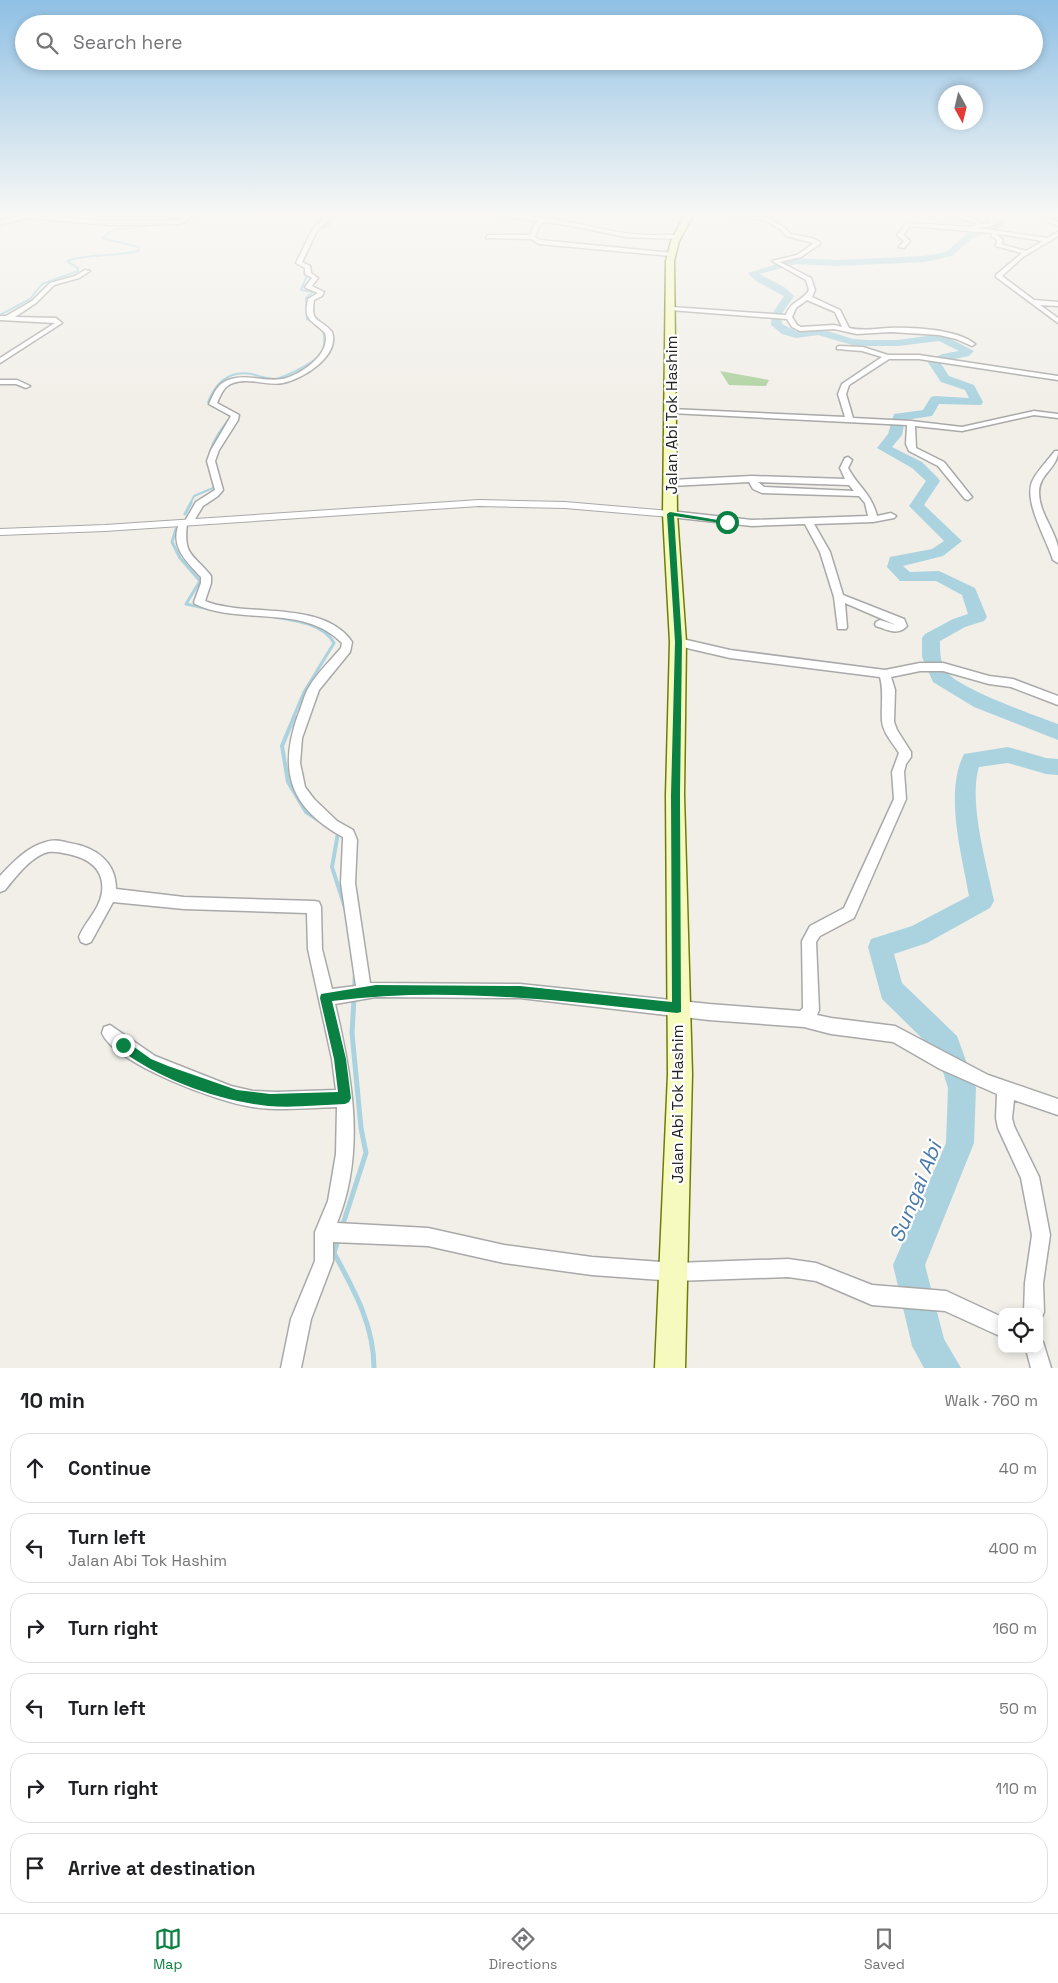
<!DOCTYPE html>
<meta charset="utf-8">
<style>
body{margin:0;font-family:"Space Grotesk",sans-serif;background:#f6f6f6;color:#202124}
.controls{position:absolute;right:15px;bottom:15px;display:grid;overflow:hidden;border-radius:10px;box-shadow:0 2px 8px #0003}
.controls button{width:45px;height:45px;display:grid;place-items:center;padding:0;border:0;border-bottom:1px solid #e0e0e0;background:#fff;color:#202124;font:25px sans-serif}
.compass{position:absolute;left:938px;top:85px;width:45px;height:45px;border-radius:50%;background:#fff;box-shadow:0 2px 8px #0003;rotate:172deg}
.stop{position:absolute;width:15px;height:15px;margin:-11px;border:4px solid #0b8043;border-radius:50%;background:#fff}
.stop.end{background:#0b8043;border-color:#fff;box-shadow:0 1px 5px #0008}
.list{margin:0;padding:0;list-style:none}
h2{display:flex;justify-content:space-between;align-items:center;height:65px;margin:0;padding:0 20px;font-size:21px}
h2 small{font-size:16px;font-weight:400;color:#757577}
.list li{display:grid;grid-template-columns:32px 1fr auto;gap:15px;align-items:center;box-sizing:border-box;height:70px;margin:0 10px 10px;padding:0 10px;border:1px solid #e0e0e0;border-radius:20px}
.list b{display:block;font-size:19px;white-space:nowrap}
.list p{margin:0;font-size:16px;white-space:nowrap;color:#757577}
.list em{font-size:16px;font-style:normal;color:#757577}
.icon{flex:none;width:28px;height:28px;fill:none;stroke:currentColor;stroke-width:2;stroke-linecap:round;stroke-linejoin:round}
.map{position:relative;flex:none;width:1058px;height:1368px;overflow:hidden}
.search{position:absolute;background:#fff;box-shadow:0 2px 8px #0003;left:15px;right:15px;top:15px;height:55px;display:flex;align-items:center;gap:12px;box-sizing:border-box;padding:0 18px;border-radius:28px;color:#757577;font-size:19px}
.sheet{height:545px;background:#fff}
nav{display:flex;justify-content:space-around;align-items:center;box-sizing:border-box;height:70px;border-top:1px solid #e0e0e0;background:#fff;font-size:14px;color:#757577}
nav a{display:grid;justify-items:center;gap:2px}
nav .on{color:#0b8043}
.map>svg:first-child{display:block}
</style>
<div class="map">
<svg width="1058" height="1368" viewBox="0 0 1058 1368">
<rect width="100%" height="100%" fill="#f2efe9"/>
<polygon fill="#add19e" points="720,371 769,380 766,386 729,385"/>
<g fill="none" stroke-linecap="round" stroke-linejoin="round">
<g stroke="#aad3df" stroke-width="2">
<polyline points="167,215 169,218 167,222"/>
<polyline points="318,229 329,225 330,223 324,221"/>
<polyline points="313,239 303,263 311,266 301,290 313,292 306,298 307,319 315,323"/>
<path d="M0,315L30,299L42,284L78,271V268L67,261C90,253 115,257 138,251L139,247L102,238L113,230L162,224"/>
<path d="M212,404L208,402C216,382 230,370 252,374C259,376 267,379 275,379C284,378 313,363 319,356C325,349 325,338 323,330"/>
<path d="M211,472C204,449 219,432 232,415L230,414"/>
<polyline points="190,504 194,496 213,488 214,482"/>
</g>
<g stroke="#aad3df" stroke-width="3">
<polyline points="185,514 191,503"/>
<polyline points="176,529 172,542 180,558 200,581 186,604 209,609"/>
<path d="M270,616C292,621 323,622 334,643L304,692L293,718"/>
</g>
<g stroke="#aad3df" stroke-width="4">
<polyline points="294,717 282,746 288,782 306,812 320,821"/>
<polyline points="336,831 338,833 332,867 346,911"/>
<polyline points="354,989 355,973"/>
</g>
<g stroke="#aad3df" stroke-width="5">
<polyline points="342,1227 366,1153 361,1128 352,1033 354,998"/>
<path d="M338,1240L334,1253C354,1290 374,1325 374,1368"/>
</g>
<g fill="#aad3df" fill-rule="evenodd">
<path d="M991,215H999L1005,224L1004,226L973,238L952,256L924,262L837,266L796,264L759,274L784,287L794,296L781,315L782,324L796,331L818,328L853,339L868,340H898L941,334L974,351L969,356L940,362L949,376L974,385L983,402L981,405L939,404L932,416L905,420L902,435L892,447L922,462L938,478L940,481L924,505L962,541L943,556L903,566L910,572L939,571L975,588L987,617L984,621L965,627L940,641C940,652 940,661 946,671C957,688 1036,716 1058,724V740L974,707L933,682L922,657V638L925,634L953,619L968,614L962,595L936,581H900L887,567L890,557L932,549L944,541L909,506L926,481L912,468L877,448L888,434L894,414L923,410L931,397L935,396L969,398L965,390L941,382L927,361L942,354L959,351L939,341L898,346H868L852,345L818,335L796,338L782,334L771,325L772,314L784,296L756,281L748,273L796,258L837,260L924,256L946,252L967,234L996,223Z"/>
<path d="M1008,747L1046,758L1058,759V775L1046,774L1008,763L979,767C968,801 987,865 994,901L990,908L927,943L894,954L902,983L957,1036L976,1088L974,1143L925,1265L944,1339L961,1368H924L912,1346L893,1265L946,1143L948,1088L937,1053L882,999L868,947L871,939L912,926L969,896C962,855 944,793 964,754Z"/>
</g>
<defs>
<g id="minor">
<polygon points="26,215 111,221 180,220 188,215 194,215 181,224 111,225 27,218 0,225 0,221"/>
<path d="M327,215H333L317,231L302,262L310,266L311,273L318,278L312,286L324,292L322,296L314,300C310,325 320,317 332,332C340,356 303,379 283,383C267,386 249,377 233,383C224,386 221,394 217,403L239,415L238,420L219,450L215,461L223,490L218,496L203,506L192,524H187C183,557 194,554 211,576V583L205,601C245,618 323,599 352,642L350,652L319,690L302,738L300,763L305,787L314,799L337,821L353,830L357,840L355,883L370,983L520,984L709,1004L800,1011L803,1008L802,941L810,926L844,908L894,799L892,772L899,753C893,743 883,733 882,721C881,706 884,692 880,677L730,658L674,645L673,642L674,639L678,638L730,650L885,670L920,663H943L989,676L1013,679L1058,696V705L1011,687L989,684L943,671H920L891,677L895,690L894,722L897,730L911,752V757L906,764L904,772L906,799L854,918L820,936L816,942L819,1010L817,1015L831,1018L895,1026L988,1075L1058,1099V1115L1014,1100L1012,1118L1014,1126L1039,1177L1050,1235L1043,1283L1044,1312L1041,1319L1039,1320V1312H1024L1025,1283L1032,1235L1021,1178L998,1128L996,1118L997,1094L940,1069L893,1042L831,1034L804,1027L709,1020L520,998L376,997L335,1004C352,1076 366,1152 337,1223L428,1228L504,1245L592,1257L675,1263L788,1259L816,1263L872,1285L946,1291L1002,1317V1337L945,1311L872,1305L816,1281L788,1277L675,1281L592,1275L504,1263L428,1246L333,1242V1261L311,1319L301,1368H281L291,1319L315,1261V1232L328,1201L336,1154L337,1107C309,1108 281,1111 253,1107C220,1103 115,1064 102,1033L104,1027L110,1025L155,1056L231,1086L253,1091L276,1092L336,1090L332,1059L308,949L307,913L184,909L113,902L91,942L86,944L81,942L79,937C85,922 100,909 102,892C105,869 88,858 68,854C62,853 55,851 48,852C30,857 16,877 5,890L0,892V876C13,862 27,847 46,842C54,839 61,841 69,843C95,847 116,861 116,889L184,897L314,901L319,902L321,907L322,949L332,989L356,986L341,883L343,840V837C290,808 278,771 298,715C302,706 304,695 309,687C317,673 331,660 341,648L342,643C303,603 241,626 195,604L194,602L201,583V577C185,560 169,546 180,521H185L196,502L215,490L207,461L211,450L231,416L209,404C214,393 218,382 231,379C248,374 265,382 282,379C299,376 332,354 325,333C312,319 303,322 308,299L318,293L306,288L305,287L312,278L305,274V268L296,263L312,230Z"/>
<path d="M497,215C539,213 583,226 624,233C641,236 660,235 678,235L681,237L678,239L626,237L573,226L544,222L539,226L535,237L540,240L673,253L671,256L539,244L531,239L486,238L488,235H530L534,225L538,221Z"/>
<path d="M727,215L767,218L784,227L790,234L812,238L820,242V244L801,257L780,262L811,278L815,290L812,297L840,310L849,328C862,331 875,329 888,328C912,327 957,329 975,344L972,346L956,339L939,335L891,332L857,334L834,329L800,331L792,327L787,319L670,310L669,309L672,307L786,315C791,300 803,301 809,290L806,280L772,261L797,255L814,243L786,236L780,229L764,220ZM807,300L835,312L842,327L834,325L801,327L797,325L792,317L796,308Z"/>
<path d="M947,215C958,214 973,216 981,224L990,223L986,215H991L995,225L979,228L1047,238L1058,232V236L1023,257L1002,276L1034,300L1058,302V306L1040,305L1058,318V323L996,277V275L1022,253L996,246L997,240L991,236L992,233L910,226L903,235L910,241L904,248L899,247L904,241L897,235L907,223L971,227L976,225L973,222ZM998,234L1043,241L1026,251L1001,244L1003,240L997,235Z"/>
<polygon points="1043,215 1048,215 1051,219 1058,222 1058,226 1047,221"/>
<polygon points="85,270 90,271 79,278 54,285 36,303 15,317 56,318 62,323 0,363 0,358 55,323 0,320 0,316 6,316 32,301 50,283 75,276"/>
<polygon points="839,346 863,347 888,355 919,355 1058,376 1058,380 919,359 889,359 849,385 846,394 853,418 911,421 962,427 1034,411 1058,414 1058,418 1034,415 962,431 915,426 916,448 944,462 972,497 968,500 965,499 938,466 909,451 906,444 907,425 671,413 667,411 671,409 845,417 838,394 842,384 882,357 862,351 837,349 837,347"/>
<polygon points="0,380 17,380 30,386 26,388 16,384 0,384"/>
<path d="M1055,451H1058C1058,468 1039,474 1039,492C1039,513 1054,528 1058,547C1058,552 1058,558 1058,563L1053,560C1047,540 1024,503 1032,482C1036,472 1048,460 1055,451Z"/>
<path d="M848,457L852,460L848,468C859,488 871,493 877,516L891,513L896,516L894,518L873,522L814,524L830,552L843,595L904,619L907,626C898,636 888,630 876,626L875,624L876,622L880,620L896,625L845,603L847,627L846,629H838L834,597L820,552L805,524L752,526L670,517L665,514L670,511L752,520L868,516L865,503L859,496L762,493L753,489L749,482L671,486L667,483L671,480L752,476L845,479L840,468L845,458ZM758,482L849,485L854,491L764,487Z"/>
<polygon points="1039,1340 1043,1342 1051,1368 1031,1368 1026,1349 1039,1349"/>
</g>
<polygon id="tertiary" points="479,500 565,502 670,511 676,514 670,517 565,508 479,506 105,531 0,535 0,529 105,525"/>
<polygon id="secondary" points="685,215 693,215 679,241 674,261 677,514 686,642 684,795 692,1074 685,1368 655,1368 668,1074 666,795 670,642 663,514 666,261 671,241"/>
</defs>
<use href="#minor" stroke="#a9a9a9" stroke-width="3"/>
<use href="#tertiary" stroke="#a9a9a9" stroke-width="2"/>
<use href="#secondary" stroke="#707d05" stroke-width="3"/>
<use href="#minor" fill="#fff" fill-rule="evenodd"/>
<use href="#tertiary" fill="#fff" fill-rule="evenodd"/>
<use href="#secondary" fill="#f7fabf" fill-rule="evenodd"/>
</g>
<linearGradient id="sky" x2="0" y2="1"><stop stop-color="#8fc0e4"/><stop offset="0.53" stop-color="#f9f8f5"/><stop offset="1" stop-color="#f9f8f5" stop-opacity="0"/></linearGradient>
<rect width="1058" height="406" fill="url(#sky)"/>
<path fill="#0b8043" d="M670,512L730,522L727,524L674,516L682,642L680,795L681,1012L677,1013C563,1001 447,986 332,1001L346,1059L351,1098L349,1102L345,1104C320,1105 293,1108 268,1106C216,1100 161,1080 119,1049V1041L123,1039L151,1059L168,1066L237,1090L270,1094L338,1092L334,1059L320,998L321,994L376,985L520,986L672,1002L671,795L675,642L667,514Z"/>
<g text-anchor="middle" dominant-baseline="central" stroke-width="4.5" stroke-linejoin="round" paint-order="stroke">
<g font-size="16" fill="#222" stroke="#fff">
<text transform="translate(671 415) rotate(-90)">Jalan Abi Tok Hashim</text>
<text transform="translate(677 1104) rotate(-90)">Jalan Abi Tok Hashim</text>
</g>
<g font-size="21" font-style="italic" fill="#4a7aab" stroke="#fff">
<text transform="translate(915 1192) rotate(-68)">Sungai Abi</text>
</g>
</g>
</svg>
<div class="controls">
<button><svg class="icon" aria-label="locate" viewBox="0 0 24 24"><circle cx="12" cy="12" r="6"/><path d="M12 2v4M12 18v4M2 12h4M18 12h4"/></svg></button>
</div>
<svg class="compass" viewBox="-18 -18 36 36"><path d="M0-13l5 13h-10z" fill="#e53935"/><path d="M0 13l5-13h-10z" fill="#757577"/></svg>
<div class="stop" style="left:727px;top:522px"></div>
<div class="stop end" style="left:123px;top:1045px"></div>
<div class="search"><svg class="icon" aria-label="search" viewBox="0 0 24 24"><circle cx="10" cy="10" r="6"/><path d="M15 15l6 6"/></svg>Search here</div>
</div>
<section class="sheet">
<h2>10 min<small>Walk · 760 m</small></h2>
<ul class="list">
<li><svg class="icon" aria-label="ahead" viewBox="0 0 24 24"><path d="M12 20V5M6 11l6-6 6 6"/></svg><div><b>Continue</b></div><em>40 m</em></li>
<li><svg class="icon" aria-label="left" viewBox="0 0 24 24"><path d="M17 20v-9H6M10 6l-5 5 5 5"/></svg><div><b>Turn left</b><p>Jalan Abi Tok Hashim</p></div><em>400 m</em></li>
<li><svg class="icon" aria-label="right" viewBox="0 0 24 24"><path d="M7 20v-9h11M14 6l5 5-5 5"/></svg><div><b>Turn right</b></div><em>160 m</em></li>
<li><svg class="icon" aria-label="left" viewBox="0 0 24 24"><path d="M17 20v-9H6M10 6l-5 5 5 5"/></svg><div><b>Turn left</b></div><em>50 m</em></li>
<li><svg class="icon" aria-label="right" viewBox="0 0 24 24"><path d="M7 20v-9h11M14 6l5 5-5 5"/></svg><div><b>Turn right</b></div><em>110 m</em></li>
<li><svg class="icon" aria-label="arrive" viewBox="0 0 24 24"><path d="M6 21V4h12l-3 4 3 4H6"/></svg><div><b>Arrive at destination</b></div></li>
</ul>
</section>
<nav>
<a class="on"><svg class="icon" aria-label="map" viewBox="0 0 24 24"><path d="M3 6l6-2 6 2 6-2v14l-6 2-6-2-6 2zM9 4v14M15 6v14"/></svg>Map</a>
<a><svg class="icon" aria-label="directions" viewBox="0 0 24 24"><path d="M12 3l9 9-9 9-9-9zM9 14v-3h6M13 9l2 2-2 2"/></svg>Directions</a>
<a><svg class="icon" aria-label="saved" viewBox="0 0 24 24"><path d="M7 4h10v16l-5-4-5 4z"/></svg>Saved</a>
</nav>
